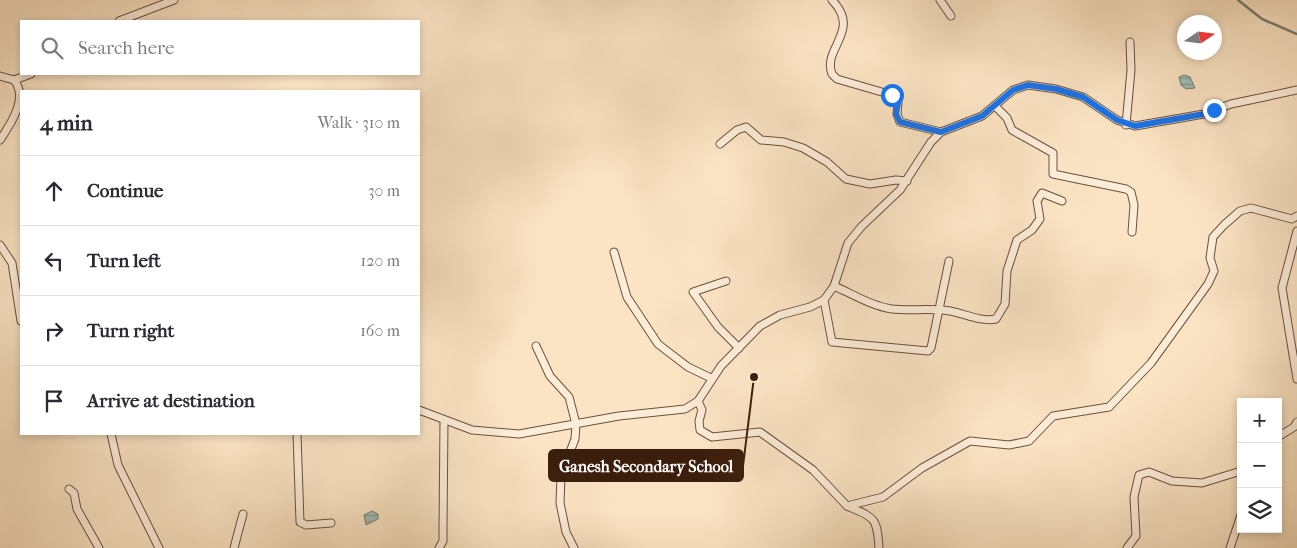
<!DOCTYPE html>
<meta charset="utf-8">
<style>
body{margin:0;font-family:"IM FELL French Canon",serif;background:#f7f7f7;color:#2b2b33}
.controls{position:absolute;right:15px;bottom:15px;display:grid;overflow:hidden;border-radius:0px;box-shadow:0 2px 8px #0003}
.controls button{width:45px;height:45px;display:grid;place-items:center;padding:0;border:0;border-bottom:1px solid #e1e1e2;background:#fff;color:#2b2b33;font:25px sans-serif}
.compass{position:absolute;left:1177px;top:15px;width:45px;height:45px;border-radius:50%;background:#fff;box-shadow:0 2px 8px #0003;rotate:77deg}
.stop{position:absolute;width:15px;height:15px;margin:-11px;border:4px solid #1a73e8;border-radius:50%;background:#fff}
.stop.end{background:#1a73e8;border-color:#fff;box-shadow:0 1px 5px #0008}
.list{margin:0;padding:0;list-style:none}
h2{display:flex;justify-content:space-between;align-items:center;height:65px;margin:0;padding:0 20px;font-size:21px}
h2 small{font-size:16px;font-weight:400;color:#7c7c81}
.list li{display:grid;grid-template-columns:32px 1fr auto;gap:15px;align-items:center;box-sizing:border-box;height:70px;padding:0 20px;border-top:1px solid #e1e1e2}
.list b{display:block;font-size:19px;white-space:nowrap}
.list em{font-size:16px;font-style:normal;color:#7c7c81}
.icon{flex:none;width:28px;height:28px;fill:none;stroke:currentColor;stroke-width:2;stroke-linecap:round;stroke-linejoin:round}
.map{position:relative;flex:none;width:1297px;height:548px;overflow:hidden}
.search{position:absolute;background:#fff;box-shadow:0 2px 8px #0003;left:20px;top:20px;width:400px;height:55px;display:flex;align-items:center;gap:12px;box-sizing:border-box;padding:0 18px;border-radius:0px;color:#7c7c81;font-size:19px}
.panel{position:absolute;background:#fff;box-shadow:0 2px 8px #0003;left:20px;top:90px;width:400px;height:345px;border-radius:0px}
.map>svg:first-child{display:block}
</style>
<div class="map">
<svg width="1297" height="548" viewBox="0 0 1297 548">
<defs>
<pattern id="water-rules" width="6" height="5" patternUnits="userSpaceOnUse" patternTransform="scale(1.25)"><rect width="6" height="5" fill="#9fbeb7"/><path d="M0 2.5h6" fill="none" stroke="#839a93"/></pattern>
</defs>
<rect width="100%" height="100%" fill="#fbe4c4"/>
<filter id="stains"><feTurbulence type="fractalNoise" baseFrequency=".004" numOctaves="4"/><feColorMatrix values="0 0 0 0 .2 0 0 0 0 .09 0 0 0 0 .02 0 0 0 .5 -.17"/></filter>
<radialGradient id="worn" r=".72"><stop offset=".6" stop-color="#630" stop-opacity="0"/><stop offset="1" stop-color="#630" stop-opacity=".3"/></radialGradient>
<g fill="url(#water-rules)" stroke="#777e73">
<polygon points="1184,75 1190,77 1195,88 1186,89 1181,85 1179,77"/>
<polygon points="372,511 378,514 378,519 366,525 364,515"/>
</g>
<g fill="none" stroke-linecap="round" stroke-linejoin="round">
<polyline stroke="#777e73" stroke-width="2.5" points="1238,0 1262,19 1297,34"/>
<defs>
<g id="minor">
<path d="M832,0C862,31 822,48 832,74L837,79L892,95L898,103L897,114L900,122L941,132"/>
<polyline points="940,0 951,16"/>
<polyline points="119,21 174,0"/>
<path d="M0,76L14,80C29,98 10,125 0,140"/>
<polyline points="14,80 31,74"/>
<polyline points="996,107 1007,118 1012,130 1053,153 1053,174 1126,189 1131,192 1134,205 1132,232"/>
<polyline points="1126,125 1131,70 1130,42"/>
<polyline points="720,144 737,130 746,127 761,140 784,142 803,148 827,162 846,179 870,184 896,180 907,181"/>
<polyline points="1297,231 1282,288 1297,379"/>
<polyline points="0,245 12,263 21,321"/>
<polyline points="614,252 627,297 658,344 688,367 711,378"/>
<polyline points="726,281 693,292 718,327 739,348"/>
<path d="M834,286C853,294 871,306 892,309C911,311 931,308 950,311C966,314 980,322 996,319L1005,304L1007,271L1017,240L1032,230L1040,219L1037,201L1042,193L1062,201"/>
<polyline points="824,300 832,342 928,351 931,348 949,261"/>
<polyline points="536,346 550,376 569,397 576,424 575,439 561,475 560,503 566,532 574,548"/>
<polyline points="698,401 702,410 699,421 700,430 712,437 760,432 813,470 847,506 883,497 922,468 970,441 1009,445 1029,441 1053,416 1109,407 1151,363 1208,284 1214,271 1210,258 1213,237 1224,225 1240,211 1251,208 1292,219 1297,216"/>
<polyline points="419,410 472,430 519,434 619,416 685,409 698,401 721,366 760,326 780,315 810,307 824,300 834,286 848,243 862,226 900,190 931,142 941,132 982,116 1013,90 1028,85 1056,89 1083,97 1117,120 1135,126 1204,114 1231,104 1297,90"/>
<polyline points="111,434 118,465 159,548"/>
<polyline points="297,434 300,522 306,525 331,523"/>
<polyline points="1278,437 1294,427 1297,422"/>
<polyline points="69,489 74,493 77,509 99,548"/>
<path d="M847,506C875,518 877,517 879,548"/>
<polyline points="234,548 243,514"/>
<polyline points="439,548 443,541 443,529 444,420"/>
<polyline points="1127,548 1136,536 1134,497 1139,475 1149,472 1172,481 1202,483 1241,471"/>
<polyline points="1230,548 1241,515"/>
</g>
</defs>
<use href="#minor" stroke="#6c503a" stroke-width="9"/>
<use href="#minor" stroke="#fcedd9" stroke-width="7"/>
</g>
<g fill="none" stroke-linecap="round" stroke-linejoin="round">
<polyline stroke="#1a73e8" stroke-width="6" points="892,95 898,103 896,114 900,122 941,132 982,116 1013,90 1028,85 1056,89 1083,97 1117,120 1135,126 1204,114 1214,110"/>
</g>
<path fill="none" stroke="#3c1e0c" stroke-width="2" d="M754 377L743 466"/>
<circle fill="#3c1e0c" stroke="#fcedd9" stroke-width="2" cx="754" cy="377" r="5"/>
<rect fill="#3c1e0c" stroke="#3c1e0c" stroke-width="2" x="549" y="450" width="194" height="31" rx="5"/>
<g font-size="16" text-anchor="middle" font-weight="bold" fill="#fff">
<text x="646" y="472">Ganesh Secondary School</text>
</g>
<rect width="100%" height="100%" filter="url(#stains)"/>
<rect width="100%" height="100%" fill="url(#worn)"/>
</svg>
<div class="controls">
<button>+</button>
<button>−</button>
<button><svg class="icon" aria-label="layers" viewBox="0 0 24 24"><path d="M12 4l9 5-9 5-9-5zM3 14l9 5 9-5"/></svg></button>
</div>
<svg class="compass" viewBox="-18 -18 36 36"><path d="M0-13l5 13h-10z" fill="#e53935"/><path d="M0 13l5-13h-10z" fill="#7c7c81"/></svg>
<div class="stop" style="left:892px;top:95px"></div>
<div class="stop end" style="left:1214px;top:110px"></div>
<div class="search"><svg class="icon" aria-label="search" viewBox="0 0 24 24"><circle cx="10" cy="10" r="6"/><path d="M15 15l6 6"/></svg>Search here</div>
<section class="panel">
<h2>4 min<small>Walk · 310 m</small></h2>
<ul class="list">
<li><svg class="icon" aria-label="ahead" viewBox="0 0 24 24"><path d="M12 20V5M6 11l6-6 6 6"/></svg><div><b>Continue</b></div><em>30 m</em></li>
<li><svg class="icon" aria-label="left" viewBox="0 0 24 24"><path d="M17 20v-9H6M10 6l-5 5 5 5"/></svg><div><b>Turn left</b></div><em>120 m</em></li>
<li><svg class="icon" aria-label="right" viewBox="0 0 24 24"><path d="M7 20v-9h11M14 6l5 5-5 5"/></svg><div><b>Turn right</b></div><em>160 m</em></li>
<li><svg class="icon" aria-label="arrive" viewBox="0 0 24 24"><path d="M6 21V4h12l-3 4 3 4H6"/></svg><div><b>Arrive at destination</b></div></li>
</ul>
</section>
</div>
